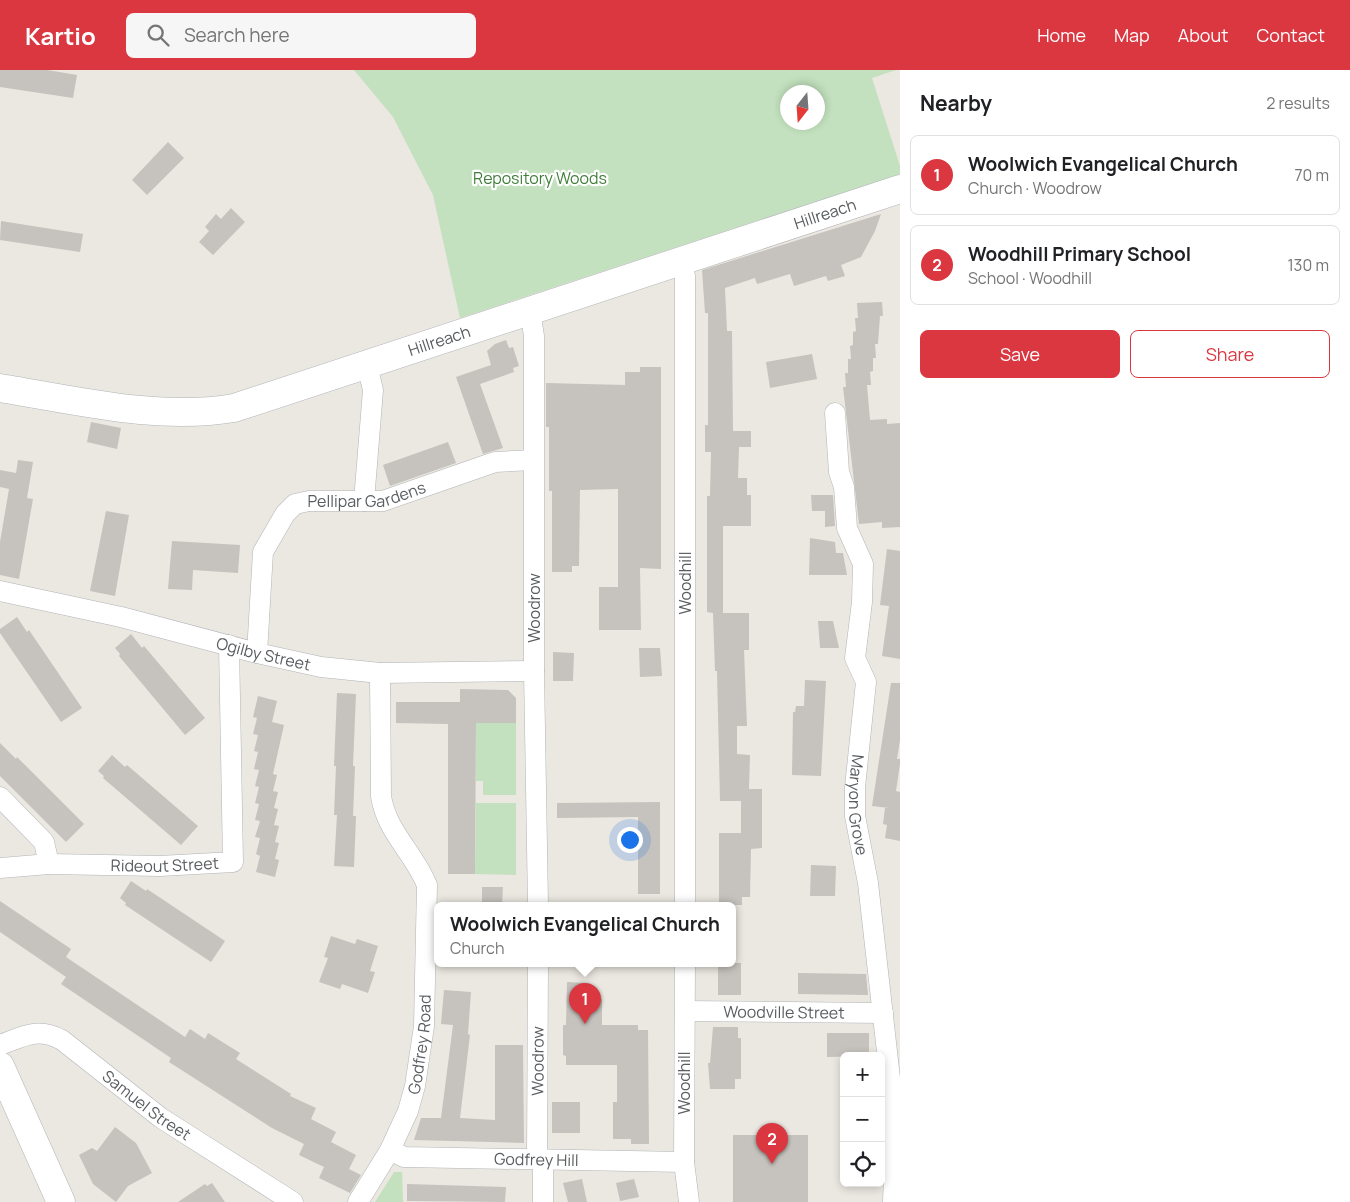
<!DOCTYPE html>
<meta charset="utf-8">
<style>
body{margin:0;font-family:Manrope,sans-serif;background:#f6f6f6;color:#202124}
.controls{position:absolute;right:15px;bottom:15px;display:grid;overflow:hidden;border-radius:8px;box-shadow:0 2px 8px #0003}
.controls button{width:45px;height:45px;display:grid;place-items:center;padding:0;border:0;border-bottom:1px solid #e0e0e0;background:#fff;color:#202124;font:25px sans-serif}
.compass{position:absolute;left:780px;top:15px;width:45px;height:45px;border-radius:50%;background:#fff;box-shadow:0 2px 8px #0003;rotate:197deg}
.you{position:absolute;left:629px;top:769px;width:18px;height:18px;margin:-12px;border:4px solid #fff;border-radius:50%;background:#1a73e8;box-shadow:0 0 0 8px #1a73e833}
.badge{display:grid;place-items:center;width:32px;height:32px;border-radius:50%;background:#da3741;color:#fff;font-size:16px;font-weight:700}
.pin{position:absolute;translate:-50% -41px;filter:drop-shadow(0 1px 2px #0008)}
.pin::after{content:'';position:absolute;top:26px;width:18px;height:15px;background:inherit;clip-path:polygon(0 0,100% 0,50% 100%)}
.popup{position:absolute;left:434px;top:832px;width:302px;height:65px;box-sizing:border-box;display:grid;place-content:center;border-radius:8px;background:#fff;filter:drop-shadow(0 1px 4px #0005);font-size:16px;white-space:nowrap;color:#757577}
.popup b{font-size:19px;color:#202124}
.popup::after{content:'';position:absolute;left:50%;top:100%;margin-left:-10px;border:10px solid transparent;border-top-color:#fff}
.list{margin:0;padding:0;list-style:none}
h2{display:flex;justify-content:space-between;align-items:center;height:65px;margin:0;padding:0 20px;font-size:21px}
h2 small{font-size:16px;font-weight:400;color:#757577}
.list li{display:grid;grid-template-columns:32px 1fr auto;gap:15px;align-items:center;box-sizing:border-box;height:80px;margin:0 10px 10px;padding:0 10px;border:1px solid #e0e0e0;border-radius:8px}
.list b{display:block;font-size:19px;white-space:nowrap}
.list p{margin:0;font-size:16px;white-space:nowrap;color:#757577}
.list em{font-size:16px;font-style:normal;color:#757577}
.actions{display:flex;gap:10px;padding:15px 20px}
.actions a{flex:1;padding:11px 0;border:1px solid #da3741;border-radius:8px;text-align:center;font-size:18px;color:#da3741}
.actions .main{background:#da3741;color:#fff}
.icon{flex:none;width:28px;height:28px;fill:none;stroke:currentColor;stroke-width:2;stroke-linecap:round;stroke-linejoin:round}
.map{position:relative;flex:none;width:900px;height:1132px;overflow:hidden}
header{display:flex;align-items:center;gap:30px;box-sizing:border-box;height:70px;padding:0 25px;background:#da3741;color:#fff}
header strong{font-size:24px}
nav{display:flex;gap:28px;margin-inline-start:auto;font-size:18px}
.search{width:350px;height:45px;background:#f6f6f6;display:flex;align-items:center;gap:12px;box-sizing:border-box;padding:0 18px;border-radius:8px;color:#757577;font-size:19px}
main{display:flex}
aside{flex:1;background:#fff}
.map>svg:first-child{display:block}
</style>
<header>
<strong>Kartio</strong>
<div class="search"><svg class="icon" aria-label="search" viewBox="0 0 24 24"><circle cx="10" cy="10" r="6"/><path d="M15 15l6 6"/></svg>Search here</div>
<nav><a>Home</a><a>Map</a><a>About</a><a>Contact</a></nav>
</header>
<main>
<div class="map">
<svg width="900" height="1132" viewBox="0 0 900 1132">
<rect width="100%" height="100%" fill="#ebe7e1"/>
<g fill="#c3e1be" fill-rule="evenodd">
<path d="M354,0H896L872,8L900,96V104L460,248L433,125L393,47ZM818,22V52H788V22Z"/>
<polygon points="476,653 516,653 516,725 483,725 483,711 476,711"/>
<polygon points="476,733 516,733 516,805 475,804"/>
<polygon points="394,1102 402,1102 403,1132 375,1132"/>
</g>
<g fill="#c6c2bd">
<polygon points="0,0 47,0 77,5 73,28 0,17"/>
<polygon points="168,72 184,88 147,125 132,110"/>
<polygon points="231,138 245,152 213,185 199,172 209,161 205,157 216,144 221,149"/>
<polygon points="881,144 875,161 861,187 841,195 845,206 828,211 826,206 794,216 790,204 757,214 755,208 725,218 727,261 732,261 733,361 751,361 751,377 739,377 738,408 747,408 747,425 751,425 751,456 723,456 723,543 749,543 749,580 744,580 747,656 737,656 737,684 750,685 749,719 762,719 762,778 751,779 750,827 742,827 742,835 719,835 719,763 741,763 741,731 720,731 717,601 715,601 713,543 707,542 707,426 710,426 711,382 705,382 705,355 708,355 708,243 705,243 702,200"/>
<polygon points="1,151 83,164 80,182 0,170"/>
<polygon points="882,232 883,246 880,246 878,274 875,274 876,288 873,288 873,301 870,302 871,315 867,315 870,350 887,349 887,354 900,353 900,457 882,458 882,452 859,454 843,317 846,317 845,303 848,303 848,289 851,289 850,276 853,275 853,262 856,261 855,248 858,248 857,233"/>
<polygon points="506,270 509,278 513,277 519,296 513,298 514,302 480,314 503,378 483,384 456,307 491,295 487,281 495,274"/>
<polygon points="812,284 817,309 770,318 766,292"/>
<polygon points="640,297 661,297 661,499 640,498 641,560 599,560 599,517 618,517 618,419 580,420 579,496 572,496 572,502 552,502 552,421 549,421 549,357 546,357 546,313 625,315 625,302 640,302"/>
<polygon points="91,352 121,358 117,379 87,372"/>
<polygon points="448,372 456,393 390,416 383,395"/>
<polygon points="18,390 33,392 27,428 33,429 19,509 0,505 0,472 9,419 0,417 0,400 16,403"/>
<polygon points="811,425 833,425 835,456 825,457 825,441 812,441"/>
<polygon points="106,441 129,445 115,526 90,521"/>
<polygon points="810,468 835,472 836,483 843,483 847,505 809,505"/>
<polygon points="172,471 240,475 238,503 193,500 192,520 168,519"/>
<polygon points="887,479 900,481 900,589 882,586 889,536 880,535"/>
<polygon points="17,547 27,562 29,560 82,638 61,652 0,563 0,559"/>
<polygon points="818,551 833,551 839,578 820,578"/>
<polygon points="131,564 142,578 144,576 205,648 185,665 119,586 120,584 115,578"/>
<polygon points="639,578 660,578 662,606 640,607"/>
<polygon points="553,582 574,583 573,611 553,611"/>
<polygon points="805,610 826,611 821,706 792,705 793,642 795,642 796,636 804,636"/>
<polygon points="891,613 900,613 900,670 897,689 900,689 900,694 896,721 900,722 900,771 885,768 887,755 883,754 885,738 889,738 872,736"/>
<polygon points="460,619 508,620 516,628 516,653 476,653 475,804 448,804 448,654 396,653 396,632 460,632"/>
<polygon points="337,623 356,624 353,696 355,696 353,746 356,746 354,797 334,796 337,745 334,745 336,696 334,696"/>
<polygon points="258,626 277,631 272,652 284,655 273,704 277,705 273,721 278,722 274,738 278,739 274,755 279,756 275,772 279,773 275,789 279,790 275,807 256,802 260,786 256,784 260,768 255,767 260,751 255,750 259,734 255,733 259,717 255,716 259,700 254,699 258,682 254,681 258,665 253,664 257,648 253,647"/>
<polygon points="0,673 16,689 17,687 84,754 66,772 0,706"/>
<polygon points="112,685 125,697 127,695 198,756 181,775 103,708 104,706 98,701"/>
<polygon points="660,732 660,824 638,824 638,747 557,748 557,733"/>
<polygon points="811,795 836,796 835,826 810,826"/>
<polygon points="131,811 146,821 147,819 225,871 211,892 125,835 126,833 120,828"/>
<polygon points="482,817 503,817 502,835 482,835"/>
<polygon points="0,831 71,879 66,887 185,967 190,959 205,969 208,963 240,983 236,989 291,1024 290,1026 316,1038 311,1049 336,1062 331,1072 356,1085 349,1099 361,1105 350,1123 319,1108 324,1097 299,1085 304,1074 272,1058 169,992 171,988 61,914 66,907 0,862"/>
<polygon points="331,866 355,874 357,869 378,876 370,901 375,902 368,923 342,914 340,919 319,912 328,888 324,887"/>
<rect x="718" y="893" width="23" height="32"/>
<polygon points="798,903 866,904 868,925 798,924"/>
<polygon points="567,912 585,913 585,928 602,929 602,955 638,955 638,960 648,960 649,1074 631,1074 631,1069 613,1069 613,1032 617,1032 617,995 566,995 566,986 563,985 563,955 566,955"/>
<polygon points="444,920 471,922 468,964 470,965 460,1048 495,1050 495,975 523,975 524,1073 414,1070 421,1048 441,1048 453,955 441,954"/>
<polygon points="713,957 738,957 738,968 741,968 741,1009 735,1009 735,1019 710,1019 708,993 710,993"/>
<polygon points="827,963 869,963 869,986 827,987"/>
<rect x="552" y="1032" width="28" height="31"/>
<polygon points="115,1057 136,1073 152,1103 128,1116 116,1132 93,1114 79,1085 92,1078 97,1081"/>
<rect x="733" y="1065" width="75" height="67"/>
<polygon points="582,1109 587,1132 568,1132 563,1113"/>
<polygon points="634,1109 639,1127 620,1131 616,1113"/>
<polygon points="212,1113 225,1132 178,1132 205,1114 207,1116"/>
<polygon points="407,1114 506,1117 505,1132 407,1131"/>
</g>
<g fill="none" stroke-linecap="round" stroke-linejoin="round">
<defs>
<g id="street">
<polyline points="681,191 685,206 685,835"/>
<polyline points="530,241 534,266 534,601 538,835"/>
<path id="s1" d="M835,343L839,402L844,417L847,458L863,494L862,532L855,588L866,612L855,717V746L868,813L893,1035L895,1077L893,1132"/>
<polyline points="364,431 373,320 367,295"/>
<path id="s2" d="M0,521L121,547L257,583L321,597L380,603L534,601"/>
<path id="s3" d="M257,583L263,482L285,444L295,434L309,431H383L495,392L533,390"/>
<polyline points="0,727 44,772 49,794"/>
<path id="s4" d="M0,798L49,794L160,796L233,792L229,575"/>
<polyline points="685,893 684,1092 689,1132"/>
<path id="s5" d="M685,941L883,943"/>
<path id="s6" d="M0,975C24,966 38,957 62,970L161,1048L293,1132"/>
<path id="s7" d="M390,1080L404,1087L684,1092"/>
<path id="s8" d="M537,1089L538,893"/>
<path id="s9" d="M358,1132L390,1080L408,1041L415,1016L424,956L427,815C414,783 386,761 381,726L380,603"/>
<polyline points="543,1132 543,1089"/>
</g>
<g id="secondary">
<path id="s10" d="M0,318C76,330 158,351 234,338L900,119"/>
<polyline points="0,996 61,1132"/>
</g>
</defs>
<use href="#street" stroke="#b1b4b7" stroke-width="21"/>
<use href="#secondary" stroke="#b0b4b7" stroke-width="29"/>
<use href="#street" stroke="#fff" stroke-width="20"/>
<use href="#secondary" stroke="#fff" stroke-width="28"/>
</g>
<g text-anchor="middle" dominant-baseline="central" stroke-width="4.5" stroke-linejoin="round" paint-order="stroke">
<g font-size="16" fill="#407e3a" stroke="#fff">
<text x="540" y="108">Repository Woods</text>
</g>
<g font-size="16" fill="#595d60" stroke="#fff">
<text stroke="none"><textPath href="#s10" startOffset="858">Hillreach</textPath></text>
<text stroke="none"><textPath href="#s10" startOffset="452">Hillreach</textPath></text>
<text stroke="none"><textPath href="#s3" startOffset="232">Pellipar Gardens</textPath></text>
<text transform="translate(685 513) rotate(-90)">Woodhill</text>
<text transform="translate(534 538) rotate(-90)">Woodrow</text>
<text stroke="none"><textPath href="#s2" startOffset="271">Ogilby Street</textPath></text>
<text stroke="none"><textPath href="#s1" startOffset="400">Maryon Grove</textPath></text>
<text stroke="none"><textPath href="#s4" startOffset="165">Rideout Street</textPath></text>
<text stroke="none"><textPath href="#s5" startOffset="99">Woodville Street</textPath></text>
<text stroke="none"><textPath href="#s9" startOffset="172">Godfrey Road</textPath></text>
<text stroke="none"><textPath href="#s8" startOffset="98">Woodrow</textPath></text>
<text transform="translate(684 1013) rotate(-90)">Woodhill</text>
<text stroke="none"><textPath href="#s6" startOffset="172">Samuel Street</textPath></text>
<text stroke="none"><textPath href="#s7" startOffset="148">Godfrey Hill</textPath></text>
</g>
</g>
</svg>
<div class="controls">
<button>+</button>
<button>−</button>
<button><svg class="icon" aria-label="locate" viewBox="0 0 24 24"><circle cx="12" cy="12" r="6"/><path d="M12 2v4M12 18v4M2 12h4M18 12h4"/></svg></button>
</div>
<svg class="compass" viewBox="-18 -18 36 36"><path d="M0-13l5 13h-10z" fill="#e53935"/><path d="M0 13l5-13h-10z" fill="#757577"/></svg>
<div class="you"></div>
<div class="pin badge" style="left:585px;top:954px">1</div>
<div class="popup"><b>Woolwich Evangelical Church</b>Church</div>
<div class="pin badge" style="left:772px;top:1094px">2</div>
</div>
<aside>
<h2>Nearby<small>2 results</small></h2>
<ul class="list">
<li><span class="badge">1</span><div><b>Woolwich Evangelical Church</b><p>Church · Woodrow</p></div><em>70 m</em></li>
<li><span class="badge">2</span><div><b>Woodhill Primary School</b><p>School · Woodhill</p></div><em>130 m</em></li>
</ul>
<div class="actions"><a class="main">Save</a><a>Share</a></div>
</aside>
</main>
